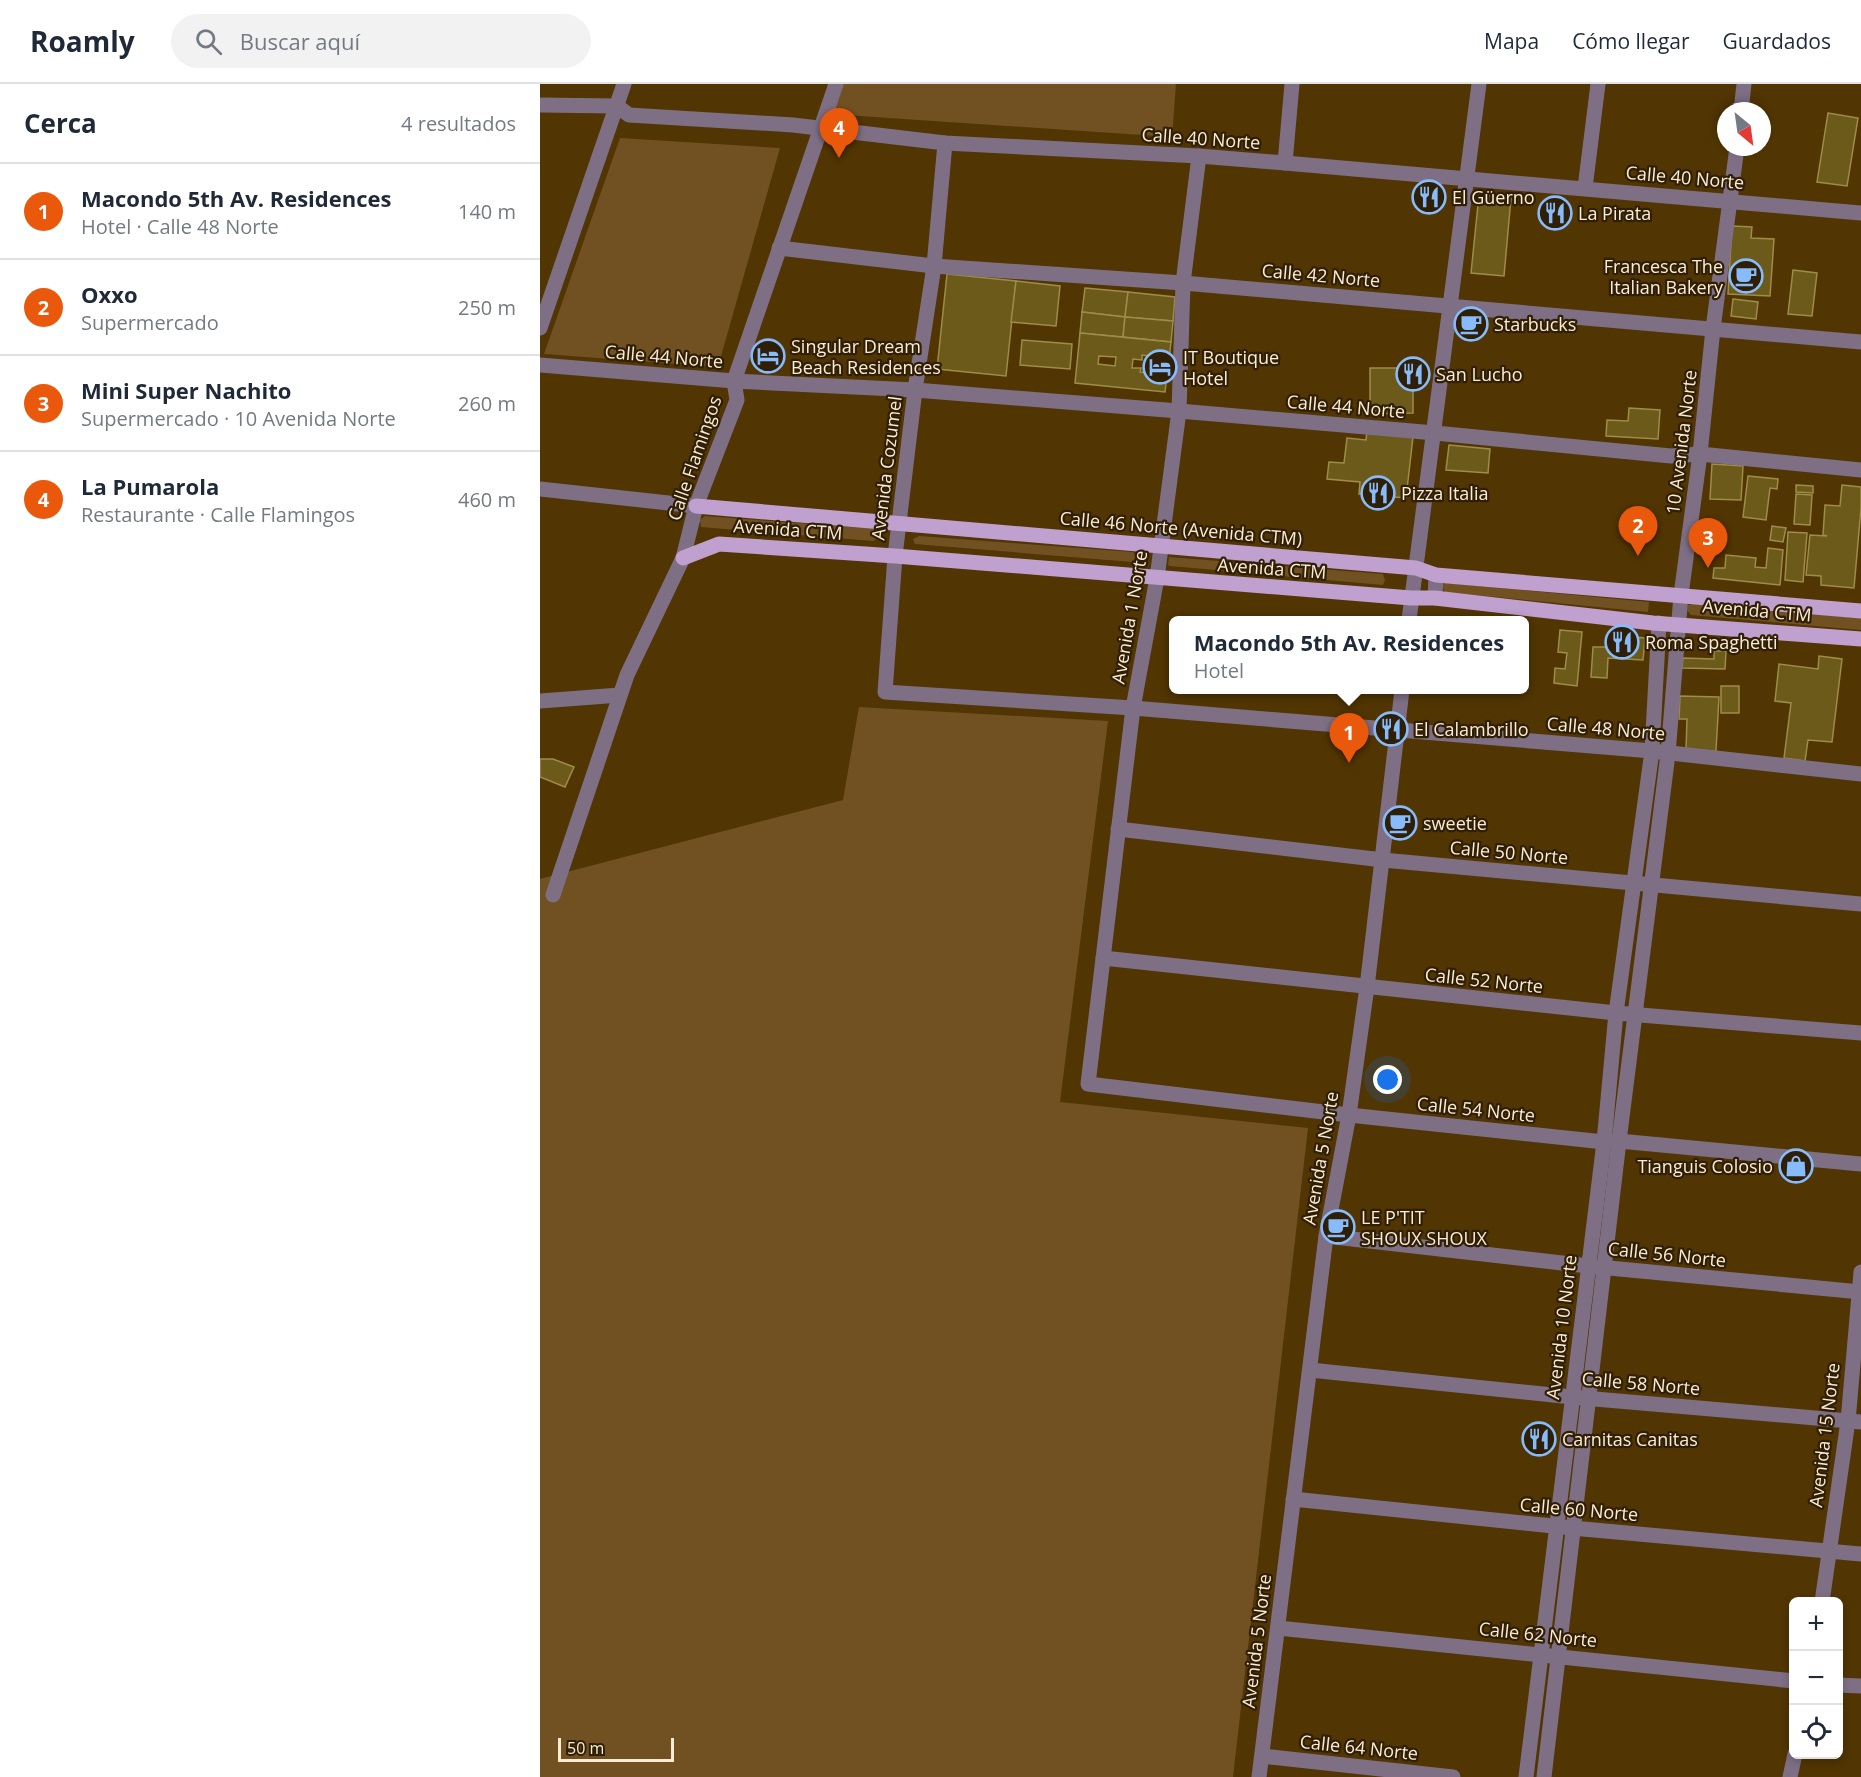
<!DOCTYPE html>
<html lang="es">
<meta charset="utf-8">
<style>
body{margin:0;font-family:"Open Sans",sans-serif;background:#f2f2f3;color:#1f2937}
.controls{position:absolute;right:18px;bottom:18px;display:grid;overflow:hidden;border-radius:9px;box-shadow:0 3px 9px #0003}
.controls button{width:54px;height:54px;display:grid;place-items:center;padding:0;border:0;border-bottom:2px solid #e0e1e3;background:#fff;color:#1f2937;font:30px sans-serif}
.compass{position:absolute;left:1177px;top:18px;width:54px;height:54px;border-radius:50%;background:#fff;box-shadow:0 3px 9px #0003;rotate:151deg}
.scale{position:absolute;left:18px;bottom:15px;width:116px;box-sizing:border-box;padding-left:6px;border:3px solid #fdebd4;border-top:0;font-size:16px;line-height:21px;white-space:nowrap;color:#fdebd4;-webkit-text-stroke:4px #2f1f06;paint-order:stroke}
.you{position:absolute;left:848px;top:996px;width:21px;height:21px;margin:-15px;border:4px solid #fff;border-radius:50%;background:#1a73e8;box-shadow:0 0 0 9px #1a73e833}
.badge{display:grid;place-items:center;width:39px;height:39px;border-radius:50%;background:#ea580c;color:#fff;font-size:20px;font-weight:700}
.pin{position:absolute;translate:-50% -50px;filter:drop-shadow(0 2px 3px #0008)}
.pin::after{content:'';position:absolute;top:32px;width:21px;height:18px;background:inherit;clip-path:polygon(0 0,100% 0,50% 100%)}
.popup{position:absolute;left:629px;top:532px;width:360px;height:78px;box-sizing:border-box;display:grid;place-content:center;border-radius:9px;background:#fff;filter:drop-shadow(0 2px 4px #0005);font-size:20px;white-space:nowrap;color:#747a83}
.popup b{font-size:22px;color:#1f2937}
.popup::after{content:'';position:absolute;left:50%;top:100%;margin-left:-12px;border:12px solid transparent;border-top-color:#fff}
.list{margin:0;padding:0;list-style:none}
h2{display:flex;justify-content:space-between;align-items:center;height:78px;margin:0;padding:0 24px;font-size:26px}
h2 small{font-size:20px;font-weight:400;color:#747a83}
.list li{display:grid;grid-template-columns:39px 1fr auto;gap:18px;align-items:center;box-sizing:border-box;height:96px;padding:0 24px;border-top:2px solid #e0e1e3}
.list b{display:block;font-size:22px;white-space:nowrap}
.list p{margin:0;font-size:20px;white-space:nowrap;color:#747a83}
.list em{font-size:20px;font-style:normal;color:#747a83}
.icon{flex:none;width:33px;height:33px;fill:none;stroke:currentColor;stroke-width:2;stroke-linecap:round;stroke-linejoin:round}
.map{position:relative;flex:none;width:1321px;height:1693px;overflow:hidden}
header{display:flex;align-items:center;gap:36px;box-sizing:border-box;height:84px;padding:0 30px;background:#fff;border-bottom:2px solid #e0e1e3}
header strong{font-size:28px}
nav{display:flex;gap:33px;margin-inline-start:auto;font-size:21px}
.search{width:420px;height:54px;background:#f2f2f3;display:flex;align-items:center;gap:15px;box-sizing:border-box;padding:0 21px;border-radius:33px;color:#747a83;font-size:22px}
main{display:flex}
aside{flex:1;background:#fff}
.map>svg:first-child{display:block}
</style>
<header>
<strong>Roamly</strong>
<div class="search"><svg class="icon" aria-label="search" viewBox="0 0 24 24"><circle cx="10" cy="10" r="6"/><path d="M15 15l6 6"/></svg>Buscar aquí</div>
<nav><a>Mapa</a><a>Cómo llegar</a><a>Guardados</a></nav>
</header>
<main>
<aside>
<h2>Cerca<small>4 resultados</small></h2>
<ul class="list">
<li><span class="badge">1</span><div><b>Macondo 5th Av. Residences</b><p>Hotel · Calle 48 Norte</p></div><em>140 m</em></li>
<li><span class="badge">2</span><div><b>Oxxo</b><p>Supermercado</p></div><em>250 m</em></li>
<li><span class="badge">3</span><div><b>Mini Super Nachito</b><p>Supermercado · 10 Avenida Norte</p></div><em>260 m</em></li>
<li><span class="badge">4</span><div><b>La Pumarola</b><p>Restaurante · Calle Flamingos</p></div><em>460 m</em></li>
</ul>
</aside>
<div class="map">
<svg width="1321" height="1693" viewBox="0 0 1321 1693">
<rect width="100%" height="100%" fill="#513503"/>
<g fill="#715122">
<polygon points="301,0 636,0 632,53 290,30"/>
<polygon points="80,54 240,64 178,283 4,270"/>
<polygon points="165,432 337,445 341,449 339,454 333,457 161,443 160,436"/>
<polygon points="379,452 593,468 596,473 592,478 375,460 373,455"/>
<polygon points="629,473 843,490 845,496 843,501 630,482 628,481"/>
<polygon points="905,499 1109,518 1108,528 905,508 902,502"/>
<polygon points="1154,520 1321,534 1321,546 1151,531 1147,526 1148,521"/>
<polygon points="319,623 568,637 520,1018 768,1044 693,1693 0,1693 0,795 303,716"/>
</g>
<g fill="#6b5a19" stroke="#9e8c48" stroke-width="1.5" fill-rule="evenodd">
<polygon points="1288,29 1318,34 1307,102 1277,98"/>
<polygon points="939,111 971,114 964,192 931,189"/>
<polygon points="1192,142 1212,143 1211,154 1234,155 1230,212 1188,210"/>
<polygon points="1253,186 1277,189 1272,232 1248,230"/>
<polygon points="407,190 476,197 466,292 397,285"/>
<polygon points="476,197 520,202 516,242 471,238"/>
<polygon points="545,204 588,208 585,233 542,228"/>
<polygon points="588,208 635,213 633,237 585,233"/>
<polygon points="1193,215 1218,218 1216,235 1191,232"/>
<polygon points="542,228 585,233 583,253 540,249"/>
<polygon points="585,233 633,237 631,258 583,253"/>
<path d="M540,249L631,258L625,308L535,299ZM602,271L609,272L607,289L600,288L601,284H592L593,275L602,276ZM559,272L576,273L575,282L558,280Z"/>
<polygon points="482,256 532,260 530,285 480,281"/>
<polygon points="830,284 880,284 880,296 873,296 873,329 830,330"/>
<polygon points="1089,324 1120,326 1118,355 1066,352 1067,336 1088,337"/>
<polygon points="827,346 873,353 866,414 819,410 820,398 787,395 789,378 804,379 807,354 826,356"/>
<polygon points="909,361 950,365 948,389 906,386"/>
<polygon points="1172,380 1203,382 1201,416 1170,415"/>
<polygon points="1208,392 1238,395 1237,405 1230,404 1226,436 1203,433"/>
<polygon points="1256,401 1273,402 1273,409 1256,408"/>
<polygon points="1302,401 1321,403 1321,424 1314,504 1281,501 1281,492 1266,491 1270,451 1287,452 1283,451 1285,421 1300,422"/>
<polygon points="1256,410 1272,411 1270,441 1254,440"/>
<polygon points="1232,442 1246,444 1243,458 1230,456"/>
<polygon points="1248,448 1267,449 1263,498 1245,496"/>
<polygon points="1228,464 1243,466 1240,501 1173,494 1174,484 1185,484 1186,471 1216,474 1215,483 1226,484"/>
<polygon points="1020,546 1042,548 1037,602 1014,599 1015,584 1025,585 1027,569 1018,568"/>
<polygon points="1067,551 1105,554 1103,576 1068,574 1067,594 1051,593 1053,563 1066,563"/>
<polygon points="1174,567 1186,567 1185,585 1142,584 1143,574 1174,575"/>
<polygon points="1279,572 1302,575 1292,658 1268,656 1265,677 1244,674 1251,619 1235,617 1239,580 1278,585"/>
<rect x="1181" y="602" width="18" height="27"/>
<polygon points="1140,612 1179,613 1176,667 1146,666 1147,635 1139,635"/>
<polygon points="0,675 13,675 34,683 25,703 0,693"/>
</g>
<g fill="none" stroke-linecap="round" stroke-linejoin="round">
<g stroke="#7e6f85" stroke-width="15">
<polyline points="0,21 77,22 89,31 253,41 405,59 659,72 745,79 1321,129"/>
<polyline points="1201,27 1204,0"/>
<polyline points="405,59 394,182 375,306 355,472 345,608 593,624 1112,667 1321,690"/>
<polyline points="659,72 643,199 639,327 617,494 593,624 548,1000 809,1031 1064,1058 1079,1057 1321,1080"/>
<polyline points="745,79 752,0"/>
<polyline points="1045,104 1058,0"/>
<polyline points="239,164 394,182 643,199 1321,258"/>
<polyline points="0,244 84,0"/>
<polyline points="0,281 194,297 375,306 639,327 895,349 1131,372 1160,370 1321,386"/>
<polyline points="0,405 156,422"/>
<polyline points="895,514 896,491"/>
<polyline points="869,536 939,0"/>
<polyline points="0,617 80,611"/>
<polyline points="578,745 843,776 1321,820"/>
<polyline points="13,811 87,591 143,474 156,422 197,316 194,297 296,0"/>
<polyline points="563,874 1076,929 1321,949"/>
<polyline points="786,1152 1048,1182 1321,1208"/>
<polyline points="770,1286 1032,1313 1321,1338"/>
<polyline points="753,1415 1032,1444 1321,1470"/>
<polyline points="1282,1518 1308,1337 1321,1188"/>
<polyline points="738,1544 1254,1597"/>
<polyline points="1298,1601 1321,1602"/>
<polyline points="722,1672 913,1693"/>
<polyline points="719,1693 786,1152 809,1031 827,903 862,606"/>
<polyline points="986,1693 1064,1058 1076,929 1112,667 1119,539"/>
<polyline points="1004,1693 1079,1057 1128,670 1141,511 1160,370 1173,245 1197,63"/>
<polyline points="1250,1693 1255,1670"/>
</g>
<g stroke="#bfa0ce" stroke-width="15">
<polyline points="156,422 876,484 896,491 1321,527"/>
<polyline points="143,474 179,460 355,472 871,514 895,514 1113,539 1321,555"/>
</g>
</g>
<defs>
<symbol id="restaurant-ring" viewBox="-11 -11 22 22"><circle r="9.5" fill="#2f1f06" stroke="#87bbfb" stroke-width="1.5"/><path d="M-5-6h1v4h1v-4h1v4h1v-4h1v5L-1.5 .5V6h-2V.5L-5-1ZM5-6V6H3V1.5H1.5Q1.5-4 5-6Z" fill="#87bbfb"/></symbol>
<symbol id="cafe-ring" viewBox="-11 -11 22 22"><circle r="9.5" fill="#2f1f06" stroke="#87bbfb" stroke-width="1.5"/><path d="M-5.5-4.5H6V0H3Q3 3.5 0 3.5H-2.5Q-5.5 3.5-5.5 0ZM3-3.2v2h1.7v-2ZM-6 4.5H4V6H-6Z" fill="#87bbfb"/></symbol>
<symbol id="hotel-ring" viewBox="-11 -11 22 22"><circle r="9.5" fill="#2f1f06" stroke="#87bbfb" stroke-width="1.5"/><path d="M-6-4.5h1.5V1H6V5H4.5V3h-9V5H-6ZM-4 0a1.8 1.8 0 1 1 3.6 0ZM.5 0V-2.5h3Q6-2.5 6 0Z" fill="#87bbfb"/></symbol>
<symbol id="shop-ring" viewBox="-11 -11 22 22"><circle r="9.5" fill="#2f1f06" stroke="#87bbfb" stroke-width="1.5"/><path d="M-5-2.5h2.3a2.7 3.5 0 0 1 5.4 0H5L5.5 6h-11ZM-1.5-2.5h3a1.5 2.3 0 0 0-3 0Z" fill="#87bbfb"/></symbol>
</defs>
<g fill-rule="evenodd">
<use href="#restaurant-ring" x="870" y="94" width="38" height="38"/>
<use href="#restaurant-ring" x="996" y="110" width="38" height="38"/>
<use href="#cafe-ring" x="1187" y="173" width="38" height="38"/>
<use href="#cafe-ring" x="912" y="221" width="38" height="38"/>
<use href="#hotel-ring" x="209" y="253" width="38" height="38"/>
<use href="#hotel-ring" x="601" y="264" width="38" height="38"/>
<use href="#restaurant-ring" x="854" y="271" width="38" height="38"/>
<use href="#restaurant-ring" x="819" y="390" width="38" height="38"/>
<use href="#restaurant-ring" x="1063" y="539" width="38" height="38"/>
<use href="#restaurant-ring" x="832" y="626" width="38" height="38"/>
<use href="#cafe-ring" x="841" y="720" width="38" height="38"/>
<use href="#shop-ring" x="1237" y="1063" width="38" height="38"/>
<use href="#cafe-ring" x="779" y="1124" width="38" height="38"/>
<use href="#restaurant-ring" x="980" y="1336" width="38" height="38"/>
</g>
<g text-anchor="middle" dominant-baseline="central" stroke-width="4.5" stroke-linejoin="round" paint-order="stroke">
<g font-size="18" fill="#fdebd4" stroke="#2f1f06">
<text transform="translate(661 54) rotate(4)">Calle 40 Norte</text>
<text transform="translate(1145 93) rotate(5)">Calle 40 Norte</text>
<text transform="translate(781 191) rotate(5)">Calle 42 Norte</text>
<text transform="translate(124 272) rotate(5)">Calle 44 Norte</text>
<text transform="translate(806 322) rotate(5)">Calle 44 Norte</text>
<text transform="translate(1141 358) rotate(-83)">10 Avenida Norte</text>
<text transform="translate(154 374) rotate(-71)">Calle Flamingos</text>
<text transform="translate(346 384) rotate(-83)">Avenida Cozumel</text>
<text transform="translate(641 444) rotate(5)">Calle 46 Norte (Avenida CTM)</text>
<text transform="translate(248 445) rotate(4)">Avenida CTM</text>
<text transform="translate(732 484) rotate(4)">Avenida CTM</text>
<text transform="translate(1217 526) rotate(5)">Avenida CTM</text>
<text transform="translate(589 533) rotate(-80)">Avenida 1 Norte</text>
<text transform="translate(1066 644) rotate(5)">Calle 48 Norte</text>
<text transform="translate(969 768) rotate(5)">Calle 50 Norte</text>
<text transform="translate(944 896) rotate(6)">Calle 52 Norte</text>
<text transform="translate(936 1025) rotate(6)">Calle 54 Norte</text>
<text transform="translate(780 1074) rotate(-80)">Avenida 5 Norte</text>
<text transform="translate(1127 1170) rotate(6)">Calle 56 Norte</text>
<text transform="translate(1021 1243) rotate(-83)">Avenida 10 Norte</text>
<text transform="translate(1101 1299) rotate(5)">Calle 58 Norte</text>
<text transform="translate(1284 1351) rotate(-83)">Avenida 15 Norte</text>
<text transform="translate(1039 1425) rotate(5)">Calle 60 Norte</text>
<text transform="translate(998 1550) rotate(6)">Calle 62 Norte</text>
<text transform="translate(716 1557) rotate(-83)">Avenida 5 Norte</text>
<text transform="translate(819 1663) rotate(6)">Calle 64 Norte</text>
</g>
<g font-size="18" fill="#fdebd4" stroke="#2f1f06" text-anchor="start">
<text x="912" y="113">El Güerno</text>
<text x="1038" y="129">La Pirata</text>
<text x="1183" y="182" text-anchor="end">Francesca The<tspan x="1183" dy="21">Italian Bakery</tspan></text>
<text x="954" y="240">Starbucks</text>
<text x="251" y="262">Singular Dream<tspan x="251" dy="21">Beach Residences</tspan></text>
<text x="643" y="273">IT Boutique<tspan x="643" dy="21">Hotel</tspan></text>
<text x="896" y="290">San Lucho</text>
<text x="861" y="409">Pizza Italia</text>
<text x="1105" y="558">Roma Spaghetti</text>
<text x="874" y="645">El Calambrillo</text>
<text x="883" y="739">sweetie</text>
<text x="1233" y="1082" text-anchor="end">Tianguis Colosio</text>
<text x="821" y="1133">LE P'TIT<tspan x="821" dy="21">SHOUX SHOUX</tspan></text>
<text x="1022" y="1355">Carnitas Canitas</text>
</g>
</g>
</svg>
<div class="controls">
<button>+</button>
<button>−</button>
<button><svg class="icon" aria-label="locate" viewBox="0 0 24 24"><circle cx="12" cy="12" r="6"/><path d="M12 2v4M12 18v4M2 12h4M18 12h4"/></svg></button>
</div>
<svg class="compass" viewBox="-18 -18 36 36"><path d="M0-13l5 13h-10z" fill="#e53935"/><path d="M0 13l5-13h-10z" fill="#747a83"/></svg>
<div class="scale">50 m</div>
<div class="you"></div>
<div class="pin badge" style="left:809px;top:679px">1</div>
<div class="popup"><b>Macondo 5th Av. Residences</b>Hotel</div>
<div class="pin badge" style="left:1098px;top:472px">2</div>
<div class="pin badge" style="left:1168px;top:484px">3</div>
<div class="pin badge" style="left:299px;top:74px">4</div>
</div>
</main>
